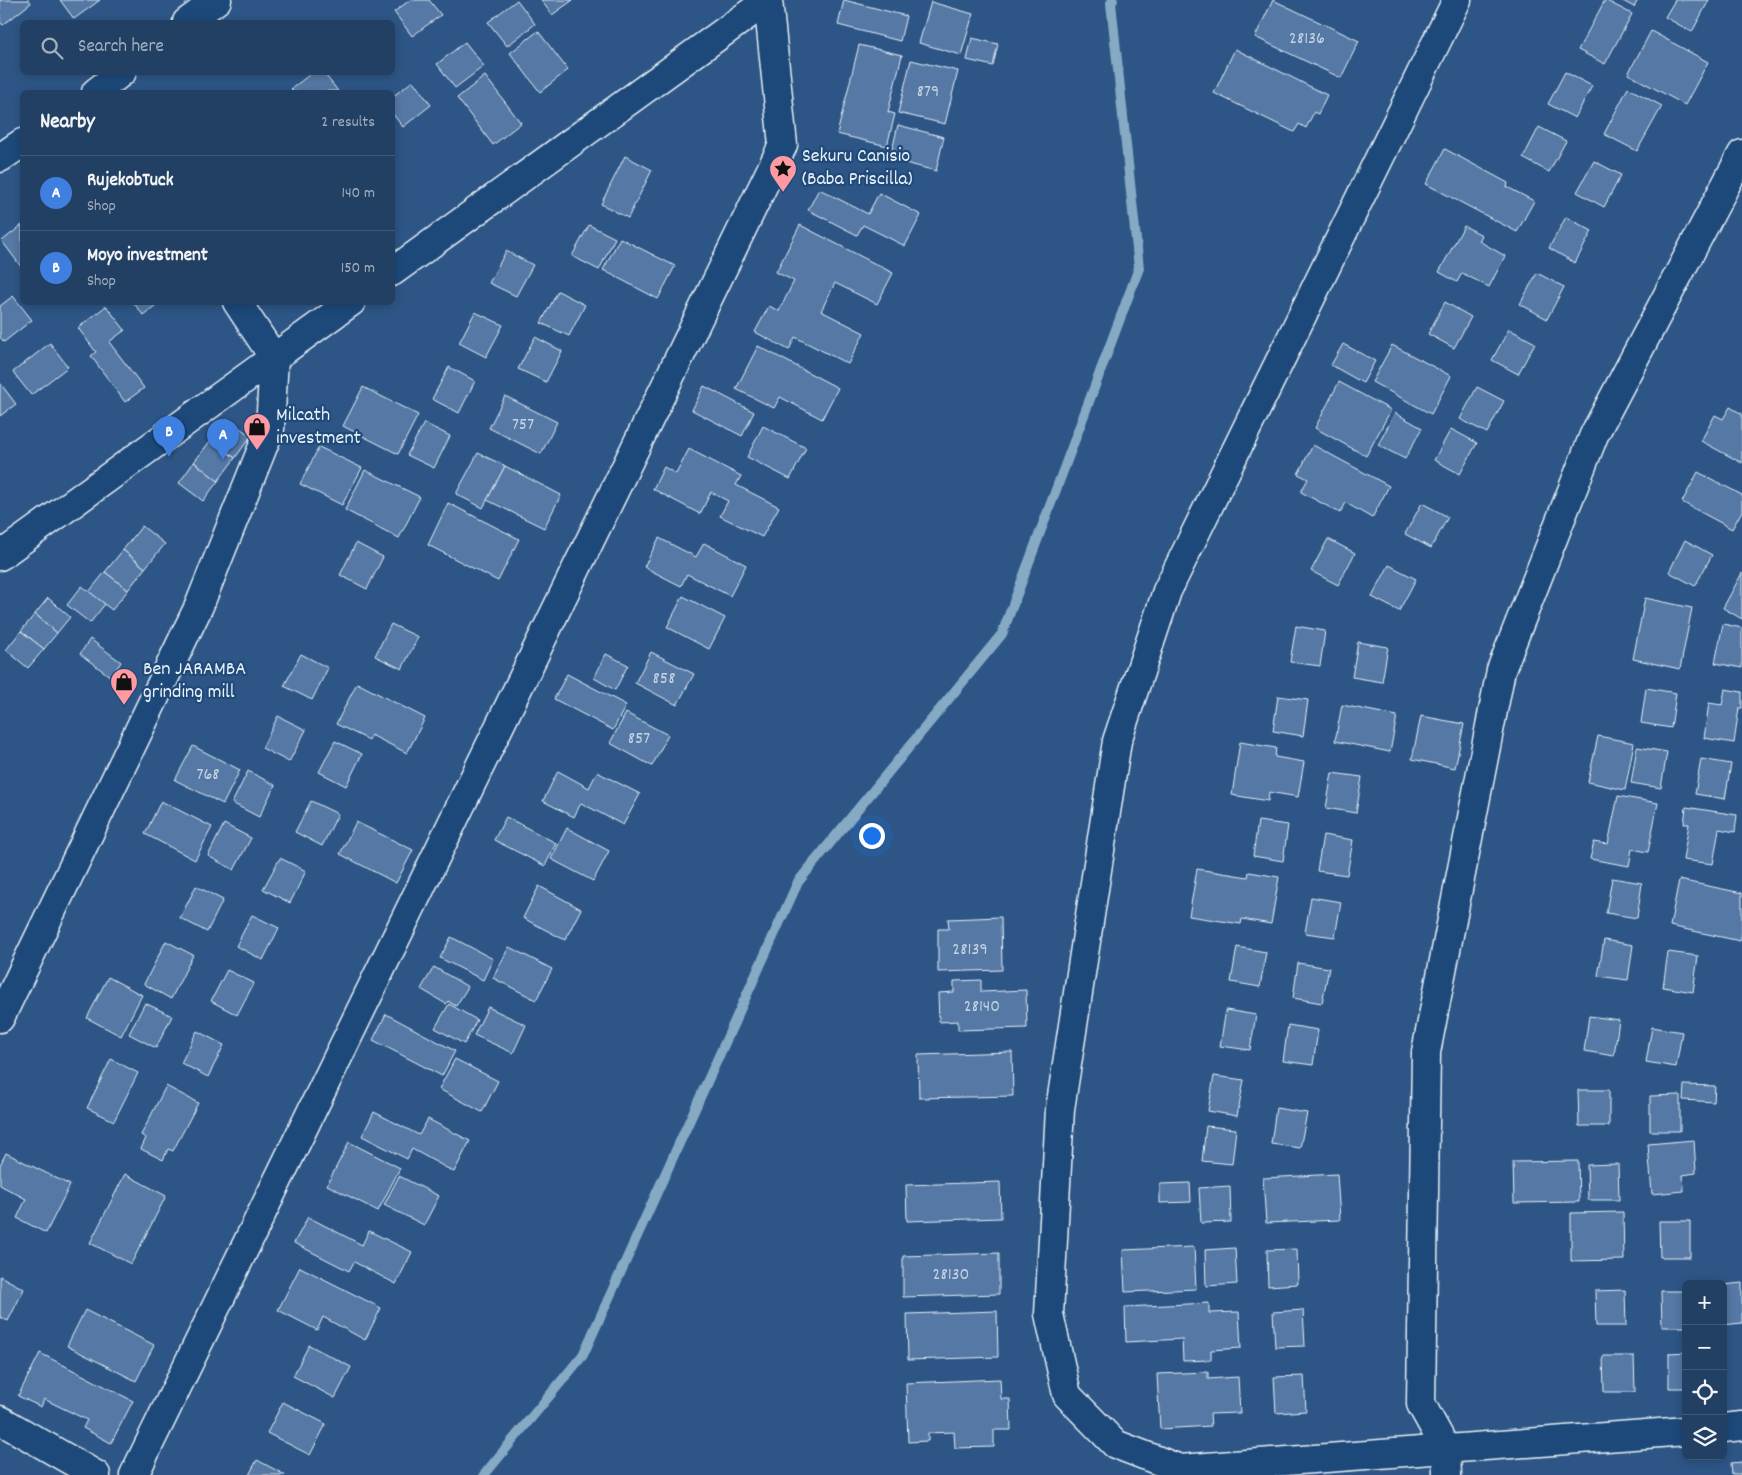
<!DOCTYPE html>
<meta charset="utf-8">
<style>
body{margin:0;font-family:Dekko,sans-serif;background:#2e4b6d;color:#f1f3f6}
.controls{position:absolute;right:15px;bottom:15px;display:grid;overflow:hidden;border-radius:8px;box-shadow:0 2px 8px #0003}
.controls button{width:45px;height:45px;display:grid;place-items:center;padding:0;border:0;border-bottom:1px solid #3f5978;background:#224064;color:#f1f3f6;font:25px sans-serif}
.you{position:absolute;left:871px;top:835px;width:18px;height:18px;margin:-12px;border:4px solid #fff;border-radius:50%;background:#1a73e8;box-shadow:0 0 0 8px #1a73e833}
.badge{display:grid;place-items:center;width:32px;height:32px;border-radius:50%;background:#8c9099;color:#fff;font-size:16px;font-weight:700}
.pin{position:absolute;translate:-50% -41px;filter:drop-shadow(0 1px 2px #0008)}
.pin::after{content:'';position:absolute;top:26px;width:18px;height:15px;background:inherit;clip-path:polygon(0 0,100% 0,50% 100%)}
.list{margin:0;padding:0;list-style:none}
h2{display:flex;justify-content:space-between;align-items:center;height:65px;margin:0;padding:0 20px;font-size:21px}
h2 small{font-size:16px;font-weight:400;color:#a2afbf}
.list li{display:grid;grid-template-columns:32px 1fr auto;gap:15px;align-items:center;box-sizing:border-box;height:75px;padding:0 20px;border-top:1px solid #3f5978}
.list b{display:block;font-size:19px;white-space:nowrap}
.list p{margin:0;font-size:16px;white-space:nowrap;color:#a2afbf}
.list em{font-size:16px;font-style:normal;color:#a2afbf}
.icon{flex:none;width:28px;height:28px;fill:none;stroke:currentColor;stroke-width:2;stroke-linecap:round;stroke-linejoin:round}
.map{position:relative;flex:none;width:1742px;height:1475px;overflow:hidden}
.search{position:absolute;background:#224064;box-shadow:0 2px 8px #0003;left:20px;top:20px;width:375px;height:55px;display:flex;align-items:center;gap:12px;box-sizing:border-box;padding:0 18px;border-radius:8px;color:#a2afbf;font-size:19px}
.panel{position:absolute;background:#224064;box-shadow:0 2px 8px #0003;left:20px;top:90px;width:375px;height:215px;border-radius:8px}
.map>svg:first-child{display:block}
</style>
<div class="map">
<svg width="1742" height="1475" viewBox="0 0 1742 1475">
<rect width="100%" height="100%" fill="#2d5686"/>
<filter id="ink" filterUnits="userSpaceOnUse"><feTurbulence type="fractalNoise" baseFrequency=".02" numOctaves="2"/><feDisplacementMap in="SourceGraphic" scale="10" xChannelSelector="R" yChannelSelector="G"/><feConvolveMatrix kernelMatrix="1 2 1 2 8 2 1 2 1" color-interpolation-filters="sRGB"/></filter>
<g filter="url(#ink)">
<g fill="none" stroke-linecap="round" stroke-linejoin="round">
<polyline stroke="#86aac4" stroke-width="10" points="484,1475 583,1355 798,882 1002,634 1139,268 1111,3 1113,0"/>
</g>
<g fill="#5478a5" stroke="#e8f1f8">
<polygon points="0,0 29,0 31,3 3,25 0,22"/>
<polygon points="60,0 100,0 74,19"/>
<polygon points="410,0 429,0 441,15 412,36 394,12"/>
<polygon points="517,0 535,24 507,46 488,22"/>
<polygon points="541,0 573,0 552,15"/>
<polygon points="844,0 906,16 900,41 838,25"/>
<polygon points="1273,0 1359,41 1341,78 1255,37"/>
<polygon points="1605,0 1632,14 1605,64 1578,50"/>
<polygon points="1621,0 1638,0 1634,7"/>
<polygon points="1675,0 1709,0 1692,32 1665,17"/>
<polygon points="931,2 973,14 961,55 919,43"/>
<polygon points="538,31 568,70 540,92 510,53"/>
<polygon points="1651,31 1708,62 1685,105 1628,74"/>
<polygon points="972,38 998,44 993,66 967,60"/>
<polygon points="465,42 484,66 455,88 437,64"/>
<polygon points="859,45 902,55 888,112 895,114 887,146 837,134"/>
<polygon points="1235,49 1327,95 1318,114 1314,112 1306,128 1299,124 1294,132 1214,93"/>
<polygon points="911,60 958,71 945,124 898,113"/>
<polygon points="313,72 323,72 338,91 294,92 291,89"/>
<polygon points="1565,72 1592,86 1575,118 1548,104"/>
<polygon points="485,76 521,123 493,145 457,98"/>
<polygon points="413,81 431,105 403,127 392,113 392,97"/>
<polygon points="1628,88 1662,106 1637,151 1604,134"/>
<polygon points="898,125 944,137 936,171 890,159"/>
<polygon points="1539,127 1566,141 1549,172 1523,158"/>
<polygon points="1445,149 1508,183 1507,187 1534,201 1517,232 1426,184"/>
<polygon points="625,156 652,170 628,218 601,204"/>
<polygon points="1594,161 1621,175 1604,207 1577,192"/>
<polygon points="819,189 868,214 879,193 921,215 905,246 863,225 857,235 808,210"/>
<polygon points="1566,217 1592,231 1575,263 1549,248"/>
<polygon points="22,225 22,268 2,241"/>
<polygon points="589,225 615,238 599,270 572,256"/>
<polygon points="800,225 893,273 877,304 835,283 821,311 864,333 848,364 795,337 789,350 755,332 769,306 779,311 794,281 776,272"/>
<polygon points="1464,226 1482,235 1479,241 1505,256 1489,287 1462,273 1457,282 1439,272"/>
<polygon points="620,238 675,266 658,299 603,270"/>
<polygon points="506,251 533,265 516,296 489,283"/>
<polygon points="1537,273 1564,287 1547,319 1520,304"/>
<polygon points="558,291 585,305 569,336 541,323"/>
<polygon points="13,296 32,320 4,342 0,337 0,306"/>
<polygon points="133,302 160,302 143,315"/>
<polygon points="1445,302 1471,317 1454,348 1428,334"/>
<polygon points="106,306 125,330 109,342 144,388 125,402 91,356 96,352 78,328"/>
<polygon points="475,312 503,325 486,357 459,343"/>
<polygon points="1509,329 1535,343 1518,374 1492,360"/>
<polygon points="535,337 562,351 546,382 518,369"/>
<polygon points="50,343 68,367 31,395 13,372"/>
<polygon points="1343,344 1375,361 1363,383 1331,365"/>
<polygon points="1392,345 1451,376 1431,414 1372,382"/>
<polygon points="758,346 838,388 822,419 780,397 774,408 736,389"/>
<polygon points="449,367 475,381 459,413 432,399"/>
<polygon points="1339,382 1391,410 1366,456 1315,428"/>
<polygon points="0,383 16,404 0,416"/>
<polygon points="704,386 754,412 742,436 692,410"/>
<polygon points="363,387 418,415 398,454 343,426"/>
<polygon points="1477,387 1504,401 1487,433 1460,419"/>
<polygon points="505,396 557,422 541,454 489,428"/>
<polygon points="1730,407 1742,414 1742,463 1701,441 1715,415 1723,419"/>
<polygon points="1395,413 1422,428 1405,459 1378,445"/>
<polygon points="227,419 251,436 235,458 211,440"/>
<polygon points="424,423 450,436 434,468 407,455"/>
<polygon points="763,426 806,448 790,479 747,457"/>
<polygon points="1451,429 1477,443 1460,474 1434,460"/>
<polygon points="211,440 235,458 218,481 194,462"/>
<polygon points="1313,445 1389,486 1372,518 1346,503 1340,513 1301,492 1308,479 1298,474"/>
<polygon points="319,447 362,468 342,505 300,484"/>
<polygon points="689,449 741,476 736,485 779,507 762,537 720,516 728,501 711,492 700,514 653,489 664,467 676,474"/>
<polygon points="478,453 505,466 483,508 456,494"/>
<polygon points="194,462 218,481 203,501 179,483"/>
<polygon points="505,466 561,495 544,528 487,500"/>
<polygon points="365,470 420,497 399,538 345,510"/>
<polygon points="1698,472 1742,495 1742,511 1732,529 1682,502"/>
<polygon points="448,503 519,539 498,581 428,545"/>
<polygon points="1422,503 1448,517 1431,548 1405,534"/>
<polygon points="142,526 165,544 145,568 123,550"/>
<polygon points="659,538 696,557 704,543 746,565 730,596 687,574 681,586 644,567"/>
<polygon points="1328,539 1355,553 1338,585 1311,571"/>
<polygon points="1685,540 1712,555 1695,586 1669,572"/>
<polygon points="356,543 383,557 367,589 340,575"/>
<polygon points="123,550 145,568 128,590 105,572"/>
<polygon points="1389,565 1416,579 1399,611 1372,597"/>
<polygon points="105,572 128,590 112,610 89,592"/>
<polygon points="1742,573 1742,619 1723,608"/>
<polygon points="82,586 105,604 90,623 67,605"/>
<polygon points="683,596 725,618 709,649 667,627"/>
<polygon points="48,598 70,617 57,633 35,614"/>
<polygon points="1645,598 1692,608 1680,669 1633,659"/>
<polygon points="35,614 57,633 44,649 21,631"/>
<polygon points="391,624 418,637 402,669 375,656"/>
<polygon points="1723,624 1742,628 1742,668 1715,663"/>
<polygon points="1296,626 1325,631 1320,666 1290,662"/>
<polygon points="21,631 44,649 28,668 6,650"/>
<polygon points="90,639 121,662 111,677 80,654"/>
<polygon points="1358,642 1388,647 1382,682 1352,677"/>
<polygon points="651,652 694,674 677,705 635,683"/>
<polygon points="301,654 328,668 312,700 284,686"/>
<polygon points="606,654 628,665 615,690 594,678"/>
<polygon points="567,674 626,705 613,730 554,699"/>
<polygon points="357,683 425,718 407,753 371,735 369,740 336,724"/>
<polygon points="1646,688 1676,693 1671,728 1641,723"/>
<polygon points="1725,689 1742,692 1742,708 1739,708 1734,743 1704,738 1709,703 1722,705"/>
<polygon points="1278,696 1308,700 1303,736 1273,731"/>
<polygon points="1342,705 1397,716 1390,752 1335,741"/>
<polygon points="626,713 668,735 652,766 610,743"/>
<polygon points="278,716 306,730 289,762 262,748"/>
<polygon points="1421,716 1464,724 1455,768 1412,759"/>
<polygon points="1598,736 1634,743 1625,790 1588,782"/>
<polygon points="335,741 362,754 346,786 319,772"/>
<polygon points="1240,742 1276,748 1275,757 1304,762 1298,797 1269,792 1268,801 1232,795"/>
<polygon points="193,746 240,770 223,804 175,780"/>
<polygon points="1637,747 1667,752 1661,788 1631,783"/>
<polygon points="1701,759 1731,764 1725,799 1695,794"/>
<polygon points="248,771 275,785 259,817 232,803"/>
<polygon points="558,771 589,788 597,772 640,794 623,825 581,803 574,817 543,801"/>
<polygon points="1332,773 1362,777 1356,813 1326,808"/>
<polygon points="1618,796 1658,803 1648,852 1632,849 1629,866 1590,859 1594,842 1608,844"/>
<polygon points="161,801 212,827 195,860 145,834"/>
<polygon points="311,801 338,814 322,846 295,832"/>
<polygon points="1686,807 1737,815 1735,832 1719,829 1713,864 1683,860 1689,824 1684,824"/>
<polygon points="506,817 556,843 545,866 494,840"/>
<polygon points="1258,821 1288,825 1283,861 1253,856"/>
<polygon points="356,822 413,850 396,883 340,854"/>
<polygon points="224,824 251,838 234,870 208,856"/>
<polygon points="567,828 609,851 593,881 551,859"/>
<polygon points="1323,835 1353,840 1347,875 1317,871"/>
<polygon points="280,858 306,871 290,903 263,889"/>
<polygon points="1197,869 1248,877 1249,872 1279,877 1271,924 1242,919 1241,924 1189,916"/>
<polygon points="1612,878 1642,883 1637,918 1606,913"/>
<polygon points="1679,880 1742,893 1742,933 1740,941 1670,926"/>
<polygon points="196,886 223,900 207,932 180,918"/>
<polygon points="539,886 581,909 565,940 523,918"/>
<polygon points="1311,897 1341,902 1335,937 1305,933"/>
<polygon points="252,915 279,928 263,960 236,946"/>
<polygon points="1001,917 1002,970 938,972 938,929 949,929 948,919"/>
<polygon points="451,937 493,959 483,980 440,958"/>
<polygon points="1604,940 1633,945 1628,980 1598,976"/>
<polygon points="166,941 193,955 171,999 144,984"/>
<polygon points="509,947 552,969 536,1000 493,978"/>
<polygon points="1237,947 1266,952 1260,987 1231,982"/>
<polygon points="1668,952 1698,956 1693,992 1663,987"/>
<polygon points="1298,963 1329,968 1322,1003 1293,998"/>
<polygon points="434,967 468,987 456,1006 448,1001 446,1004 421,989"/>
<polygon points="227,970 254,983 237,1015 211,1001"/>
<polygon points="108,977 142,995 121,1036 87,1018"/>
<polygon points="981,980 981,992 1026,990 1027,1028 958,1030 958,1021 939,1022 938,993 954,992 954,981"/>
<polygon points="145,1003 172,1016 156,1048 129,1034"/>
<polygon points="449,1004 477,1020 464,1044 435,1028"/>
<polygon points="488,1007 526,1025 513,1053 474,1035"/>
<polygon points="1226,1010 1256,1015 1250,1050 1220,1046"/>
<polygon points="386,1014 455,1051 442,1076 373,1040"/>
<polygon points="1589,1016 1619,1020 1614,1056 1584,1051"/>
<polygon points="1288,1025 1318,1030 1313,1065 1283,1061"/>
<polygon points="1652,1027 1682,1032 1676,1067 1646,1062"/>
<polygon points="197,1031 224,1045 208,1077 181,1063"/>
<polygon points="1012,1052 1013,1096 919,1098 918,1055"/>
<polygon points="111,1059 138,1073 114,1121 87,1108"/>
<polygon points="455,1059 498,1081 482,1112 439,1089"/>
<polygon points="1214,1076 1244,1080 1237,1116 1208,1111"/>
<polygon points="1684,1085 1715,1086 1714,1102 1683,1100"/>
<polygon points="166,1086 198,1103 173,1151 168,1149 163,1160 141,1149 146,1138 141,1135"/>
<polygon points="1578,1090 1609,1090 1609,1126 1579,1126"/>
<polygon points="1680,1095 1680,1131 1650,1131 1650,1096"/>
<polygon points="1276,1108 1307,1113 1300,1148 1271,1144"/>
<polygon points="374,1112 419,1135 428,1119 470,1141 454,1172 412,1149 407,1159 362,1136"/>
<polygon points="1206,1126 1236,1129 1232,1164 1202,1161"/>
<polygon points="1694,1140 1696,1173 1683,1175 1684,1191 1652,1194 1648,1144"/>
<polygon points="349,1142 400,1168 378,1211 327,1185"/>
<polygon points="6,1153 70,1185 46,1233 17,1218 26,1199 0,1185 0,1165"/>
<polygon points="1578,1161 1579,1202 1514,1203 1513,1162"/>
<polygon points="1618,1164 1619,1200 1588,1200 1587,1165"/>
<polygon points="125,1174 166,1196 131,1264 90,1243"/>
<polygon points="1337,1174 1340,1220 1266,1223 1263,1178"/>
<polygon points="399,1176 439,1196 424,1225 384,1205"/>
<polygon points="1000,1182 1001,1218 907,1221 906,1185"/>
<polygon points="1190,1183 1191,1202 1160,1203 1160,1184"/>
<polygon points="1230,1186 1231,1222 1201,1223 1199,1188"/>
<polygon points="1623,1212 1624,1260 1571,1261 1571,1213"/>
<polygon points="308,1217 362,1245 369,1231 412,1252 396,1284 354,1262 349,1271 294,1243"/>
<polygon points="1659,1221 1690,1221 1690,1257 1660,1257"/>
<polygon points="1194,1247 1196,1289 1125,1292 1123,1250"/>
<polygon points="1235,1248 1237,1284 1206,1286 1205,1250"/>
<polygon points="1297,1249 1298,1284 1268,1286 1267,1250"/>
<polygon points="999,1253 999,1294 903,1297 903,1256"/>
<polygon points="300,1267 381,1308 365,1340 323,1317 317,1330 278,1310"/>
<polygon points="0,1276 24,1289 8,1321 0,1317"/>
<polygon points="1742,1283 1742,1323 1723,1325 1723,1285"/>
<polygon points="1625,1290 1626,1326 1596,1326 1595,1291"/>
<polygon points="1661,1291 1686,1291 1686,1327 1662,1327"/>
<polygon points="1209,1303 1209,1313 1239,1312 1241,1348 1211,1350 1211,1360 1183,1361 1182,1339 1126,1342 1125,1307"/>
<polygon points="85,1310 154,1345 136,1381 67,1346"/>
<polygon points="1303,1310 1305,1346 1275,1347 1273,1312"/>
<polygon points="997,1311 998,1357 908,1360 907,1314"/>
<polygon points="309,1345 351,1367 335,1398 293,1376"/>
<polygon points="1686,1352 1686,1388 1669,1388 1669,1353"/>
<polygon points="40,1353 133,1401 111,1443 83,1428 87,1420 44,1399 41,1407 18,1396"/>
<polygon points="1603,1356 1634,1356 1635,1392 1604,1392"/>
<polygon points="1208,1372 1208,1379 1238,1377 1240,1413 1210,1414 1211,1426 1160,1429 1157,1374"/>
<polygon points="1304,1376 1306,1411 1276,1413 1274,1377"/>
<polygon points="1000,1379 1001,1399 1010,1399 1011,1430 994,1430 994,1447 955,1448 954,1432 928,1433 928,1441 908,1442 906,1383"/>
<polygon points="283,1402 326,1424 310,1455 267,1433"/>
<polygon points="257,1460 285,1475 249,1475"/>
<polygon points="1742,1462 1742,1475 1732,1475 1731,1463"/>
</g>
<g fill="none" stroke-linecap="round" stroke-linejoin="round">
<defs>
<g id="minor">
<polyline points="1457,0 1167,591 1117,741 1060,1109 1049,1314 1067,1395 1115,1444 1180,1469 1686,1431"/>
<polyline points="187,22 217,0"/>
<polyline points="96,92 122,72"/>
<polyline points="0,158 22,143"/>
<polyline points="392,272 768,0"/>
<polyline points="0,556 351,302"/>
<polyline points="0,1018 199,606 270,429 274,358 237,302"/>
<polyline points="0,1420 96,1475"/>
<polyline points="1723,1428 1742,1426"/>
<polyline points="134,1475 783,145 768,0"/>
<polyline points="1447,1475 1446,1449 1421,1404 1426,1052 1501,670 1594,435 1742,154"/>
</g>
</defs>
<use href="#minor" stroke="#e8f1f8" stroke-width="31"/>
<use href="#minor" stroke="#1f4a7a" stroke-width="28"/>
</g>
</g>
<defs>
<symbol id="sight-pin" viewBox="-11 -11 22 30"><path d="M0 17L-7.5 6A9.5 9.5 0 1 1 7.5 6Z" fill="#ff9aa2" stroke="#1f4a7a"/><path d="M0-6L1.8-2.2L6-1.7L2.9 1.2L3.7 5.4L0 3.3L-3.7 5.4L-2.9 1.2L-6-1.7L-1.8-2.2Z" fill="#111"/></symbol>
<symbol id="shop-pin" viewBox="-11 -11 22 30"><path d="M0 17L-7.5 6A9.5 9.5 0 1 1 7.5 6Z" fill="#ff9aa2" stroke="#1f4a7a"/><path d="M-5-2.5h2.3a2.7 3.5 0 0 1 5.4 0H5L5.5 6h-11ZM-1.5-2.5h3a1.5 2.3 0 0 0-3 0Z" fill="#111"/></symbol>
</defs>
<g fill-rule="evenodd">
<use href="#sight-pin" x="767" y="153" width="32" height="43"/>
<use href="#shop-pin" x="241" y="411" width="32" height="43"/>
<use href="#shop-pin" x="108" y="666" width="32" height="43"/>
</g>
<g text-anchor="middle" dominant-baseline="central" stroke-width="4.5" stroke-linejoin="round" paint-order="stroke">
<g font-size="18" fill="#c3d3e3">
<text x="1307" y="39">28136</text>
<text x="928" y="92">879</text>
<text x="523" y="425">757</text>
<text x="664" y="679">858</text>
<text x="639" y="739">857</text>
<text x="208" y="775">768</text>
<text x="970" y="950">28139</text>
<text x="982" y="1007">28140</text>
<text x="951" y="1275">28130</text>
</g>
<g font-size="20" fill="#e8f1f8" stroke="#1f4a7a" text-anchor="start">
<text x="802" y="157">Sekuru Canisio<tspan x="802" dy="23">(Baba Priscilla)</tspan></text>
<text x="276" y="416">Milcath<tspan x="276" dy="23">investment</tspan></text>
<text x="143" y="670">Ben JARAMBA<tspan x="143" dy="23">grinding mill</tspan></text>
</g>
</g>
</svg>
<div class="controls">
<button>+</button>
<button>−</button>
<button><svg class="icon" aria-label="locate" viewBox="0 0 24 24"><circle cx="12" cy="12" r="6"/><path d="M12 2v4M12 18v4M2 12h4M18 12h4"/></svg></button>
<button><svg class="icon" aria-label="layers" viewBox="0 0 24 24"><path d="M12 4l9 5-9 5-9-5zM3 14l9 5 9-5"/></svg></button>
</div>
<div class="you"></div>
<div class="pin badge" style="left:223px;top:460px;background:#3f7fe0">A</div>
<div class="pin badge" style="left:169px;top:457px;background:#3f7fe0">B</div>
<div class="search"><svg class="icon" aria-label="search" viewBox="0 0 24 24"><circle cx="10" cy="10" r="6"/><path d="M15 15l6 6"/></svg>Search here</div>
<section class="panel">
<h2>Nearby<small>2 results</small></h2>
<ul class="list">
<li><span class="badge" style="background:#3f7fe0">A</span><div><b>RujekobTuck</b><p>Shop</p></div><em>140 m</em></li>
<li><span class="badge" style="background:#3f7fe0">B</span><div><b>Moyo investment</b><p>Shop</p></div><em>150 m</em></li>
</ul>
</section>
</div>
